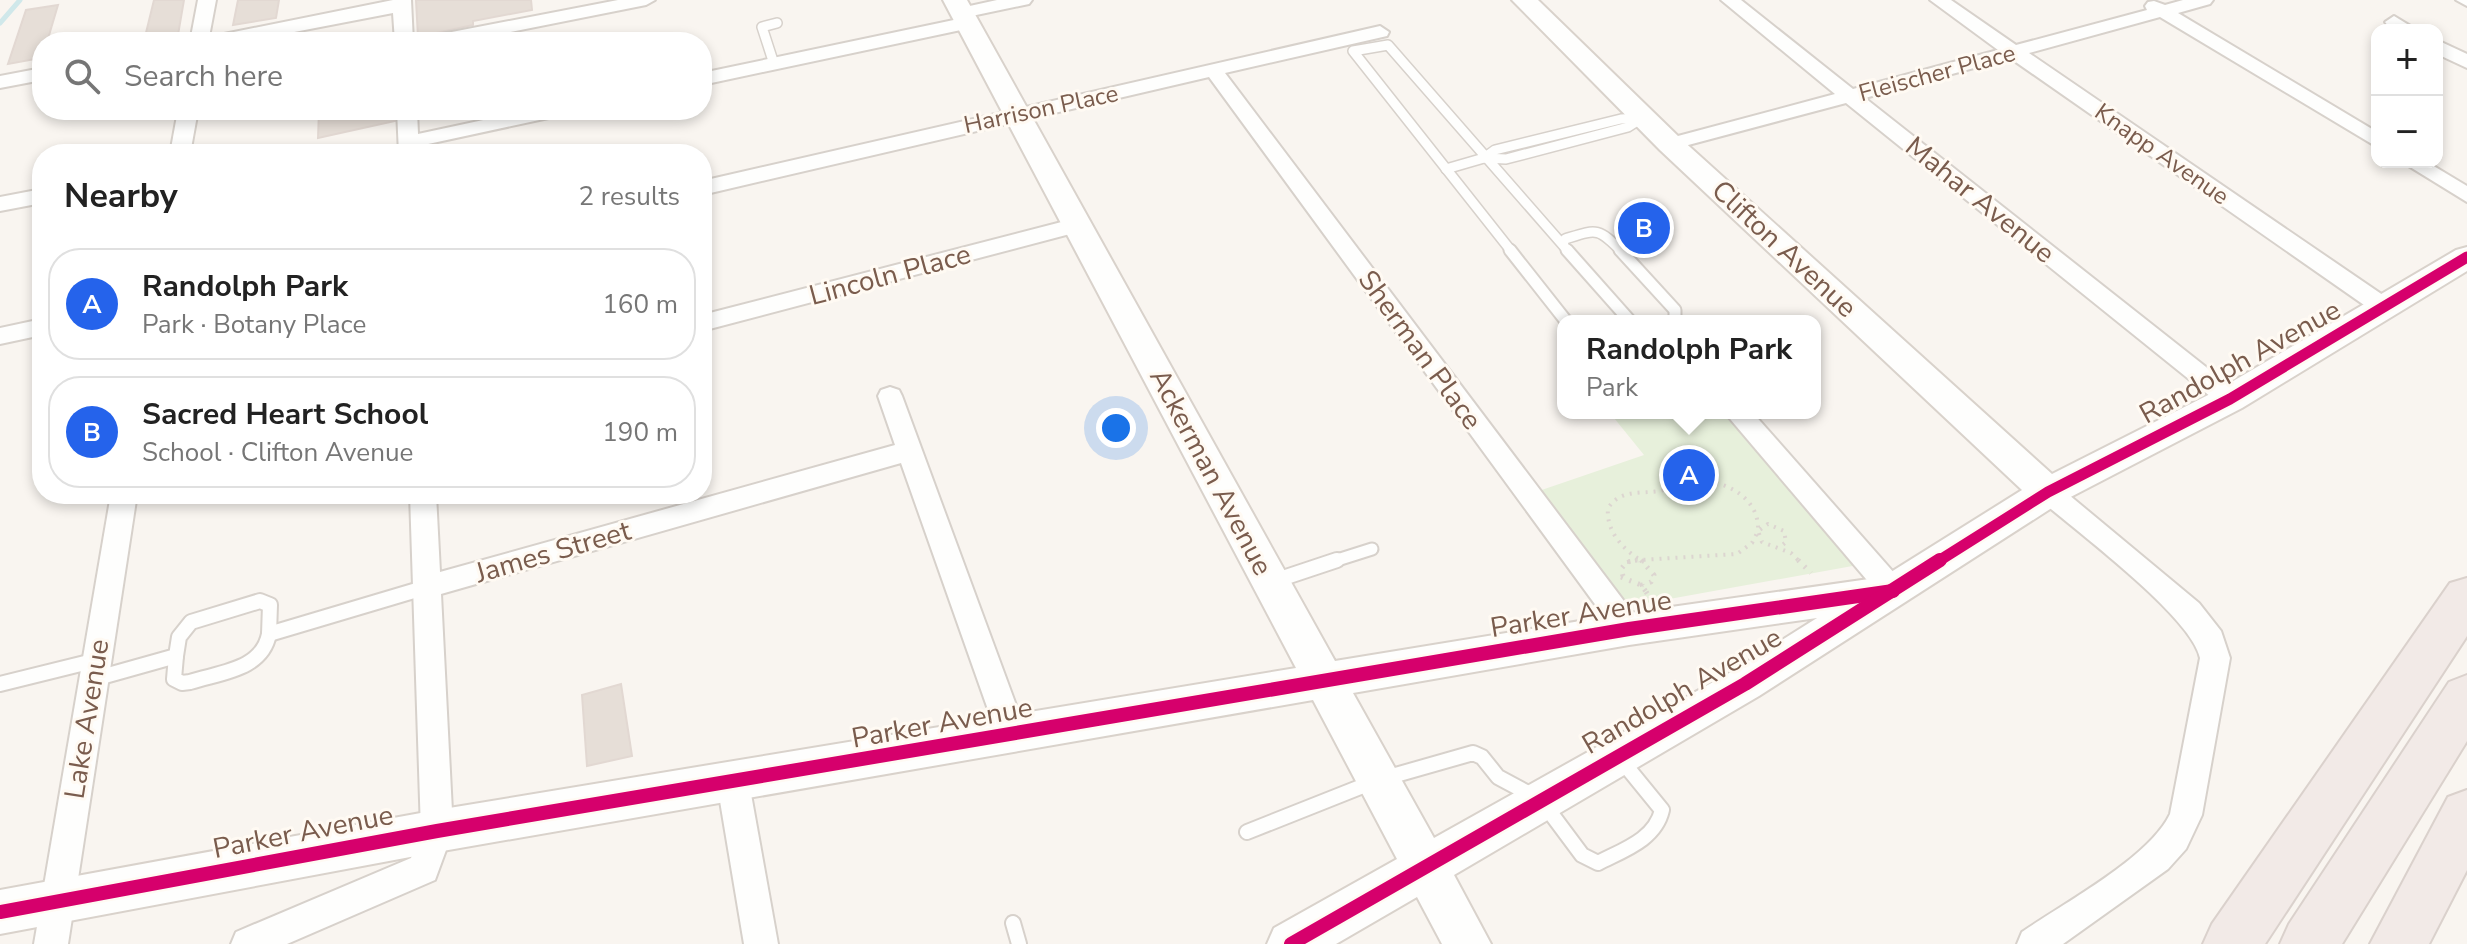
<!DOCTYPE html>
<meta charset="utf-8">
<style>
body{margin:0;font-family:"Nunito Sans",sans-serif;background:#f2f2f2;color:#222}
.controls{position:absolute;right:24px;top:24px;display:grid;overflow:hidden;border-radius:16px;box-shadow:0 4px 12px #0003}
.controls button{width:72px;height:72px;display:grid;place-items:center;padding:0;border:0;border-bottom:2px solid #e0e0e0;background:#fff;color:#222;font:40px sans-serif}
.you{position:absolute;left:1116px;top:428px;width:28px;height:28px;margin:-20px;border:6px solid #fff;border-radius:50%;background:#1a73e8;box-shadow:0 0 0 12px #1a73e833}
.badge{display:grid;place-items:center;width:52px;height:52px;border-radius:50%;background:#2563eb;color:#fff;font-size:26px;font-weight:700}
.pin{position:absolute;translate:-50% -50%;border:4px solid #fff;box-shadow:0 2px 8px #0006}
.popup{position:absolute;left:1557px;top:315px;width:264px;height:104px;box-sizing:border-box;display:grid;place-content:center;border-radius:16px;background:#fff;filter:drop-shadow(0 2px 6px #0005);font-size:26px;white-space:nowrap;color:#767676}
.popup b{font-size:30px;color:#222}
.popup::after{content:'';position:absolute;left:50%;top:100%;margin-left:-16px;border:16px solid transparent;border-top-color:#fff}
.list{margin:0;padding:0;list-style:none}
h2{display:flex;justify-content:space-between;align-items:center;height:104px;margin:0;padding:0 32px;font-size:34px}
h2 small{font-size:26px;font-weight:400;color:#767676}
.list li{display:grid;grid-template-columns:52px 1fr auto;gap:24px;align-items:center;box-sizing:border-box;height:112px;margin:0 16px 16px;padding:0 16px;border:2px solid #e0e0e0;border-radius:32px}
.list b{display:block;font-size:30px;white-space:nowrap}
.list p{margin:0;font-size:26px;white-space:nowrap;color:#767676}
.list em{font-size:26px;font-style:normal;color:#767676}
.icon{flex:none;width:44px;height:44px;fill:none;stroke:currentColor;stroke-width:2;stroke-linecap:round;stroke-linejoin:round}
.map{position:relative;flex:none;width:2467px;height:944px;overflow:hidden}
.search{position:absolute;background:#fff;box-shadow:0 4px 12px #0003;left:32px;top:32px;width:680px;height:88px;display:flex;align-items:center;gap:20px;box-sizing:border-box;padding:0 28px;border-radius:32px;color:#767676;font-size:30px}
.panel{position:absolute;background:#fff;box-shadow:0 4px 12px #0003;left:32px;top:144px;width:680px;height:360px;border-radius:32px}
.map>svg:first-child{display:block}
</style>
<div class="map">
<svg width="2467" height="944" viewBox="0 0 2467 944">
<rect width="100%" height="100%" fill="#f9f5f0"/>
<polygon fill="#e7f0db" points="1610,413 1738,413 1869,563 1614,609 1527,495 1644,455"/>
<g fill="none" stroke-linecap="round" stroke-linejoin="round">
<polyline stroke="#d0e8ea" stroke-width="5" points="0,23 20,0"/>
</g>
<g fill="#e6ded7" stroke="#e2d8d2" stroke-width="2">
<polygon points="154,0 184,0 178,35 144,41"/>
<polygon points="238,0 279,0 276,18 233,25"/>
<polygon points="416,0 531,0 532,10 473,21 473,25 418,37"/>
<polygon points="58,5 47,42 42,42 41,58 8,64 26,10"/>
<polygon points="319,110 394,110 395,121 318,138"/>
<polygon points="621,684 632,756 587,766 582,695"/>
</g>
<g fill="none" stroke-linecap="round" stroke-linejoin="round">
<defs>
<g id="lane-far2">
<polyline points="774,64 762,27 777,23"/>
<polyline points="1484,158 1506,159 1628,127 1639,120"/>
<polyline points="1446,169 1484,158 1495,150 1621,119 1642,118"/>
<path d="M1563,244L1565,239C1597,229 1598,227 1622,252"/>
<polyline points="1512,252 1353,51 1388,45 1569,252"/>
</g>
<g id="lane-far1">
<polyline points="1510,250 1566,321"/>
<polyline points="1567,250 1630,321"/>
<polyline points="1620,250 1675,310 1675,321"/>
<polyline points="1331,562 1372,549"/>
</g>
<g id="lane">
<polyline points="1274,581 1337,560"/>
<path d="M176,656L174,679L182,683L190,682C221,672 262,670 269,634"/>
<polyline points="94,679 176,656 179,637 191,622 260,601 270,605 269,634 427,587"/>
<polyline points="0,684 97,660"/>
<path d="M1247,832L1378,780L1473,753L1482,757L1498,777L1541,800L1582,855L1598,863C1623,850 1655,840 1662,810L1622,761"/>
<polyline points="1013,923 1019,944"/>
</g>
<g id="street">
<polygon points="198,0 216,0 209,37 393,0 411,0 413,42 395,42 393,13 242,42 190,42"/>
<polygon points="618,0 655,0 646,5 460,42 422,42 431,36"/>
<polygon points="997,0 1032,0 1029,4 962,18 953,13 956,9"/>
<polygon points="1721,0 1741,0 1853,89 1998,50 1930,0 1951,0 2016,45 2147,10 2145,6 2148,2 2154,1 2165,5 2183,0 2213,0 2210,4 2178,13 2377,132 2377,147 2160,17 2029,53 2393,302 2397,308 2393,314 2377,314 2010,58 1865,98 2239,393 2242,399 2239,405 2230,408 2221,405 1846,103 1677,148 1663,148 1660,144 1663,140 1835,94"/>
<polygon points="2456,0 2467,0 2467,6"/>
<path d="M2394,16L2417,30C2405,30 2393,33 2385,22Z"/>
<polygon points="968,17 975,19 977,23 975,27 702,85 702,73"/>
<polygon points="1380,26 1389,32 1387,36 1225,73 1639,621 1643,629 1639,637 1629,641 1619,637 1209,77 702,195 702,181"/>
<polygon points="2437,40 2467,54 2467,68 2437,54"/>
<polygon points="42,68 42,80 0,88 0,76"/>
<polygon points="178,110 198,110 190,154 170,154"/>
<polygon points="397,110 417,110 418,134 530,110 568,110 558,116 419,146 419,154 399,154"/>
<polygon points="2402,162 2427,162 2467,186 2467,202"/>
<polygon points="42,189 42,203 0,211 0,197"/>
<polygon points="1077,218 1085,220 1088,225 1085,230 702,331 702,315"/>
<polygon points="42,319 42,335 0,344 0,328"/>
<polygon points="890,387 899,390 902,396 1027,735 1023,745 1012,748 1001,745 997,735 901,463 441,594 453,831 435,880 287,944 231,944 236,932 411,858 421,831 410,494 436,494 440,572 895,445 878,396 881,390"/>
<polygon points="1725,413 1753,413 1903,583 1907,591 1903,599 1893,602 1883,599"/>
<path d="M2048,482L2057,485L2199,603L2221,631L2230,658L2202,815L2186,849L2168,869L2063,944H2017L2022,932C2064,903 2149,858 2170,814L2200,658C2192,617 2076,531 2039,499L2035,492L2039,485Z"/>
<polygon points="111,494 137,494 68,944 34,944"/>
<polygon points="733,769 744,773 749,783 778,944 744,944 717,783 722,773"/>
</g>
<path id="secondary" d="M943,0H967L1335,661L1629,613L1883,577L2022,490L1660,150L1512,0H1538L1680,138L2052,474L2218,390L2456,250L2467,247V271L2242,408L2061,502L1759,696L1454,875L1491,944H1442L1417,897L1336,944H1267L1274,928L1397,859L1313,700L437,852L0,934V890L437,810L1296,668ZM1817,618L1731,672L1434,838L1353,693L1629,645Z"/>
<g id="highway">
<polygon points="2467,578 2467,636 2265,944 2203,944 2212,924 2450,583"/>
<polygon points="2467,675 2467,741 2342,944 2280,944 2289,924 2449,682"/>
<polygon points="2467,790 2467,870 2429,944 2370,944 2448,797"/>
</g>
</defs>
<use href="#lane-far2" stroke="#d7d1cb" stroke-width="12"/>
<use href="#lane-far1" stroke="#d7d1cb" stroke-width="15"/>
<use href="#lane" stroke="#d7d1cb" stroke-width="18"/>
<use href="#street" stroke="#d7d1cb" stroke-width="4"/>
<use href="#secondary" stroke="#d9d2cb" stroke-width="4"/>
<use href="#highway" stroke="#dad1cc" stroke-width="4"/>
<g stroke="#dcd5d0" stroke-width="4" stroke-dasharray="2 6" stroke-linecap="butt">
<path d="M1627,562L1640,560C1622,548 1606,531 1608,508C1621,489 1640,494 1660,491C1672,488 1684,482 1697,481C1727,480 1760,499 1758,531L1768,524L1784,531L1786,542L1780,547"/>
<polyline points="1644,562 1640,560 1737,554 1752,543 1758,531 1762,542 1791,553 1800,562"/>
</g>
<g stroke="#dcd5d0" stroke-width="5" stroke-dasharray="2 7" stroke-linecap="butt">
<polyline points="1641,560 1654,575 1651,582 1642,585 1651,600"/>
<polyline points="1798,560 1811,573"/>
<polyline points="1623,576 1621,569 1627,562 1638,560"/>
<polyline points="1621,577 1641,585 1650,597"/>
</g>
<use href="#lane-far2" stroke="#fefefd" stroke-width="9"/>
<use href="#lane-far1" stroke="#fefefd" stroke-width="11"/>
<use href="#lane" stroke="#fefefd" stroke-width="14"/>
<use href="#street" fill="#fefefd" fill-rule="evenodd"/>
<use href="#secondary" fill="#fefefd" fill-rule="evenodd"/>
<use href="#highway" fill="#f2eae7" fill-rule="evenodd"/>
<defs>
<polyline id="cycleway-far1" points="1937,562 2048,492 2230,399 2467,257"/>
<g id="cycleway">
<polyline points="0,912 437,831 1629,629 1893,591"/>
<polyline points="1291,944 1745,684 1940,560"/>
</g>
</defs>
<use href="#cycleway-far1" stroke="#fffaf3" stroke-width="16"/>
<use href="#cycleway" stroke="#fffaf3" stroke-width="19"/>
<use href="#cycleway-far1" stroke="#d6006c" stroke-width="11"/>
<use href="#cycleway" stroke="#d6006c" stroke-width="14"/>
</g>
<g text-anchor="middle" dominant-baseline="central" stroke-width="6" stroke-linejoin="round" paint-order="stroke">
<g font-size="24" fill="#7a5c4d" stroke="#fffaf3">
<text transform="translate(1937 73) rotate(-15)">Fleischer Place</text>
<text transform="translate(1041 109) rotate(-12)">Harrison Place</text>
<text transform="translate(2162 154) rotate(35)">Knapp Avenue</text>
</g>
<g font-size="28" fill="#7a5c4d" stroke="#fffaf3">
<text transform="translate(1980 200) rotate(39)">Mahar Avenue</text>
<text transform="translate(1784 249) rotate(43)">Clifton Avenue</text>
<text transform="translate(890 275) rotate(-15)">Lincoln Place</text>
<text transform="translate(1420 350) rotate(54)">Sherman Place</text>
<text transform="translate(2240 362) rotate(-29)">Randolph Avenue</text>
<text transform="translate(1211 472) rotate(62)">Ackerman Avenue</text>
<text transform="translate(553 552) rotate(-16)">James Street</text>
<text transform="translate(1581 614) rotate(-9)">Parker Avenue</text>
<text transform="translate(1682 691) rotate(-30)">Randolph Avenue</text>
<text transform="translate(87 719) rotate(-81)">Lake Avenue</text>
<text transform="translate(942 723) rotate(-10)">Parker Avenue</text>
<text transform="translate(303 832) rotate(-11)">Parker Avenue</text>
</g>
</g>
</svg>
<div class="controls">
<button>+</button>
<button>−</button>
</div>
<div class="you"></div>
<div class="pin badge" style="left:1689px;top:475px">A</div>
<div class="popup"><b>Randolph Park</b>Park</div>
<div class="pin badge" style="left:1644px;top:228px">B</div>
<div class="search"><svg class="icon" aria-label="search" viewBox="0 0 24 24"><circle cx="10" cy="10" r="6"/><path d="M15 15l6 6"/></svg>Search here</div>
<section class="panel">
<h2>Nearby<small>2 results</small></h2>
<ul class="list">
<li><span class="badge">A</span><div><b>Randolph Park</b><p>Park · Botany Place</p></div><em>160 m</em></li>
<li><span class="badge">B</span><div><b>Sacred Heart School</b><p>School · Clifton Avenue</p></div><em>190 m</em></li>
</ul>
</section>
</div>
